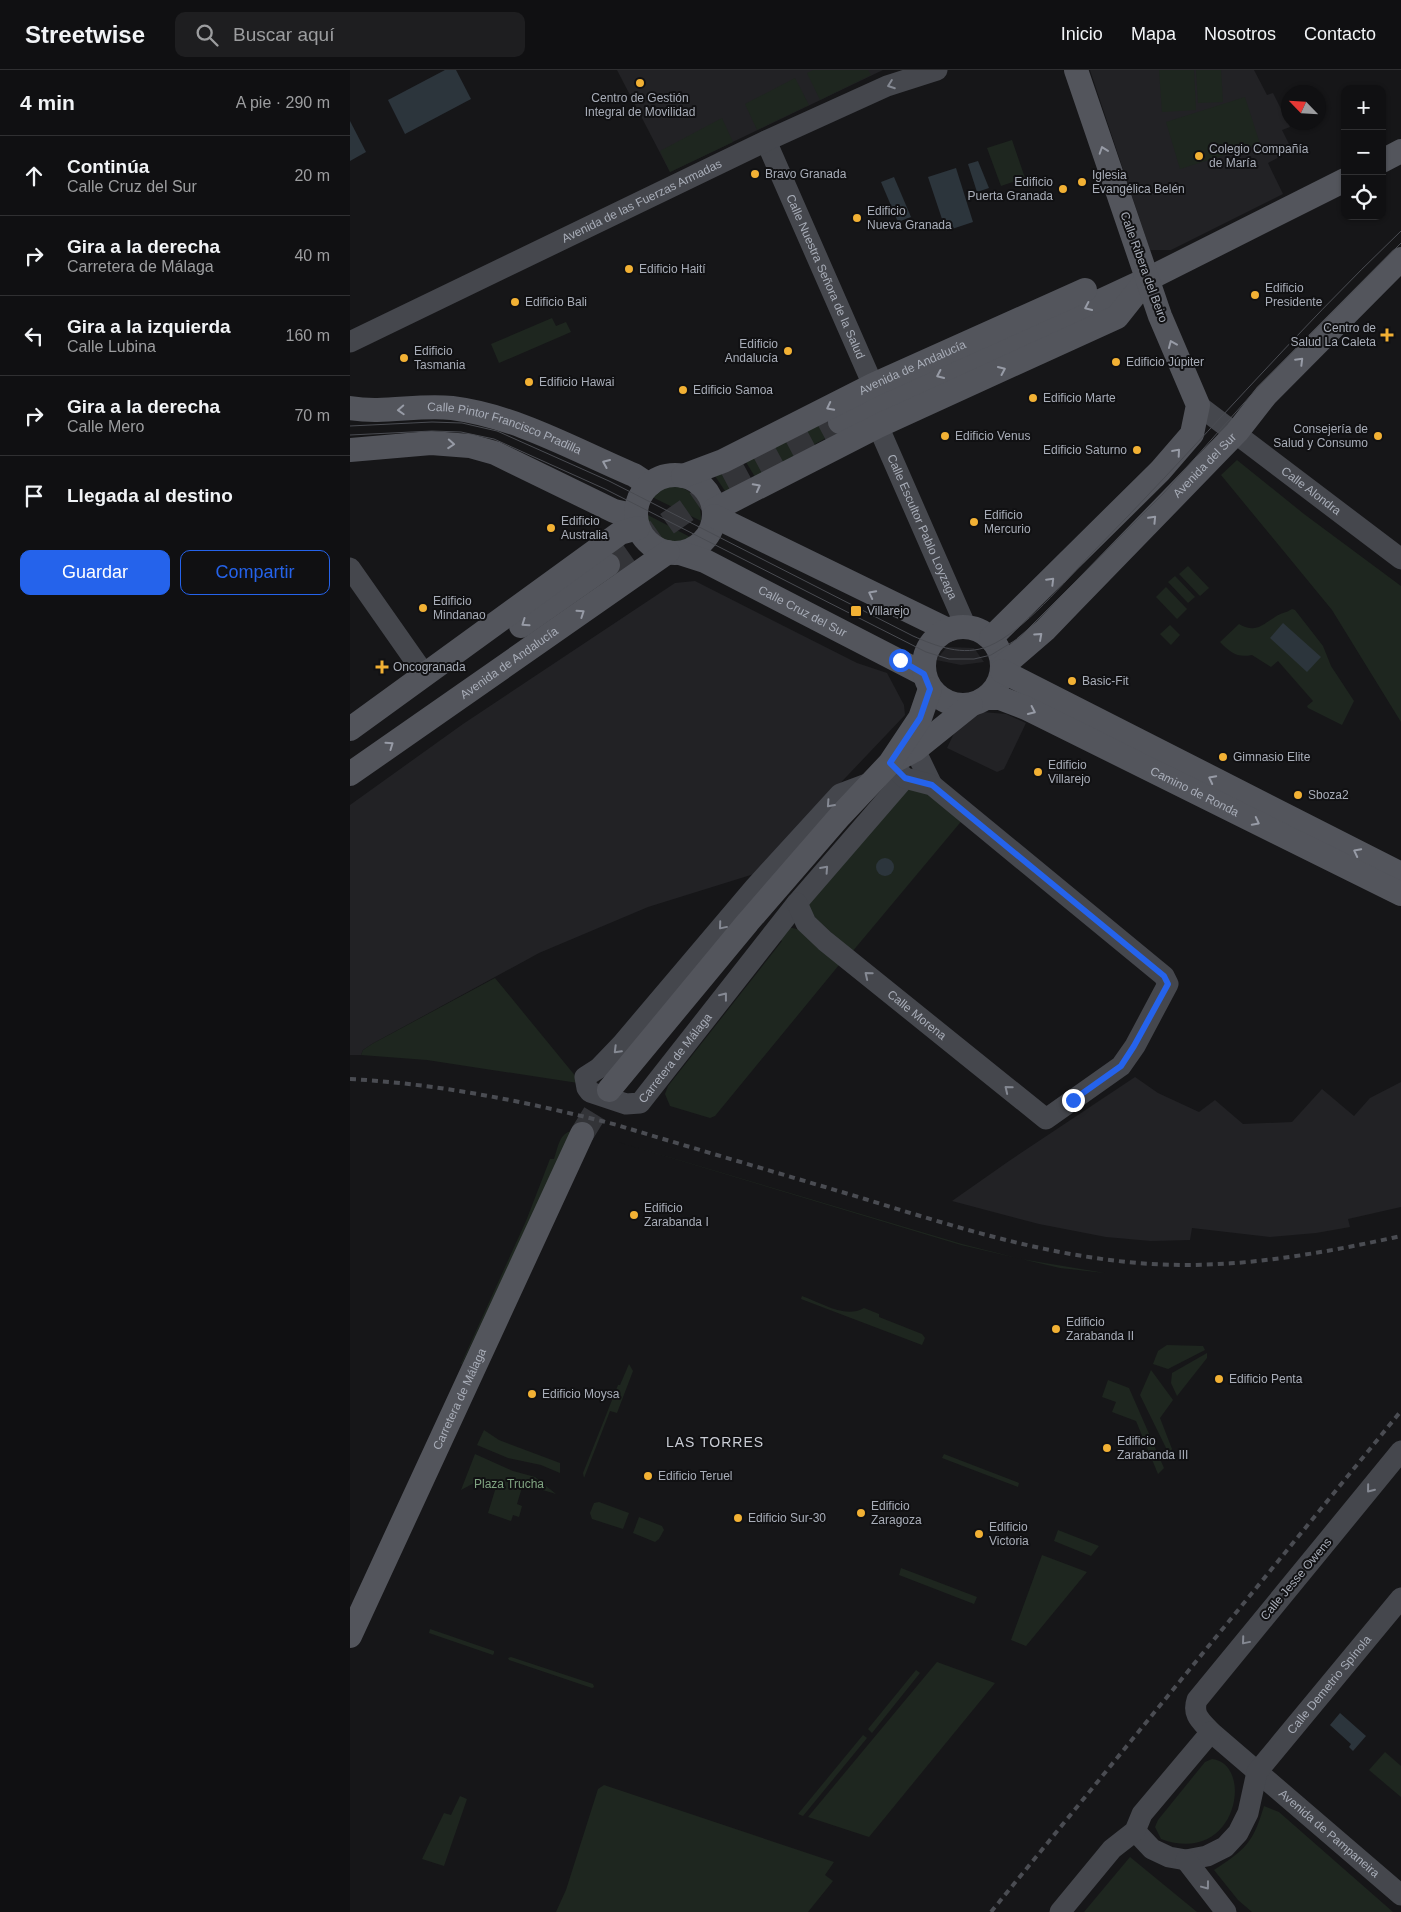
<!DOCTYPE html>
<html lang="es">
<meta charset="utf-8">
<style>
body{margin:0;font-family:Arial,sans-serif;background:#1e1e20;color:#f1f3f6}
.controls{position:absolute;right:15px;top:15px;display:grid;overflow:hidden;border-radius:10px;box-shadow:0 1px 4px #0004}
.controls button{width:45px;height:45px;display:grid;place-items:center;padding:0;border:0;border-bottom:1px solid #303032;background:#101012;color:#f1f3f6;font:25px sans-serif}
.compass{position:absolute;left:931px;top:15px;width:45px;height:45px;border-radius:50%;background:#101012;box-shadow:0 1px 4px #0004;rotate:295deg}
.stop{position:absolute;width:15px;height:15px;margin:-11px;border:4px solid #2563eb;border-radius:50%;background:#fff}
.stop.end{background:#2563eb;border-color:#fff;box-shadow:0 1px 5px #0008}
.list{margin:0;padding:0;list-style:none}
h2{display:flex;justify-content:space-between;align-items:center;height:65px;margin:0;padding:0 20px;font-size:21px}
h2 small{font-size:16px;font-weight:400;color:#9c9d9f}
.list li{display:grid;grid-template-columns:32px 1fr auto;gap:15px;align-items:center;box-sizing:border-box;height:80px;padding:0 20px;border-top:1px solid #303032}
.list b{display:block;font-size:19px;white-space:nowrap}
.list p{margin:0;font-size:16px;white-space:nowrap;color:#9c9d9f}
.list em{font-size:16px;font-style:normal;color:#9c9d9f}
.actions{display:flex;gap:10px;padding:15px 20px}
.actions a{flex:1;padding:11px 0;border:1px solid #2563eb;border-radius:10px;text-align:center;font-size:18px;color:#2563eb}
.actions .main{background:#2563eb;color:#fff}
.icon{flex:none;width:28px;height:28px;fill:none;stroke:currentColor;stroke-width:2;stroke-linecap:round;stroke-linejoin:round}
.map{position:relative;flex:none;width:1051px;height:1842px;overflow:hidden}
header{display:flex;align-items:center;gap:30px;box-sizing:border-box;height:70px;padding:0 25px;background:#101012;border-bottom:1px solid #303032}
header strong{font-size:24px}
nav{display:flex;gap:28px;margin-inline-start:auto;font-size:18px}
.search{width:350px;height:45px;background:#1e1e20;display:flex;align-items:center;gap:12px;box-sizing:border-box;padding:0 18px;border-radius:10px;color:#9c9d9f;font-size:19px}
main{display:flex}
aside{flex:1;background:#101012}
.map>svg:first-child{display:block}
</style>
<header>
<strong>Streetwise</strong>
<div class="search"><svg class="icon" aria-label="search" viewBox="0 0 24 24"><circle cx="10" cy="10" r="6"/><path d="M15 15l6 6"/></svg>Buscar aquí</div>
<nav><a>Inicio</a><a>Mapa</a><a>Nosotros</a><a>Contacto</a></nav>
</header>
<main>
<aside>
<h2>4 min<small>A pie · 290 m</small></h2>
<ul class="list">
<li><svg class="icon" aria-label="ahead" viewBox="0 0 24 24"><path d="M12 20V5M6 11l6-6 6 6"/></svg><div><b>Continúa</b><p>Calle Cruz del Sur</p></div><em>20 m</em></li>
<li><svg class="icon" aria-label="right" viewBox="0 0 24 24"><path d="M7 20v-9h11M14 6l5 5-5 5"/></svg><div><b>Gira a la derecha</b><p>Carretera de Málaga</p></div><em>40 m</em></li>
<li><svg class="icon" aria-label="left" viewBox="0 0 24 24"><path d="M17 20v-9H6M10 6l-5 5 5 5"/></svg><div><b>Gira a la izquierda</b><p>Calle Lubina</p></div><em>160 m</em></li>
<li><svg class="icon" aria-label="right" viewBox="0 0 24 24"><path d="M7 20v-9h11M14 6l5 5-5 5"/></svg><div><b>Gira a la derecha</b><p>Calle Mero</p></div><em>70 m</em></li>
<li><svg class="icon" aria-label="arrive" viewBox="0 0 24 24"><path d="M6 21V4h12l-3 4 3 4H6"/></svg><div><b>Llegada al destino</b></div></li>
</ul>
<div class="actions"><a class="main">Guardar</a><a>Compartir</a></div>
</aside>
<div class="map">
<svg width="1051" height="1842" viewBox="0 0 1051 1842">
<rect width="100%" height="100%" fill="#161618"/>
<g fill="#222225">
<polygon points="267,0 533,0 320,102"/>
<polygon points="740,0 904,0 917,25 923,23 940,57 932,60 942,80 918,93 933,124 821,180 800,180"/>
<polygon points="345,511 507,593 537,603 554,635 555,645 404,804 298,837 189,883 22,974 13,980 11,985 0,985 0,735 113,654 325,513"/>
<polygon points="597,577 624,578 634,592 611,595 586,590"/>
<polygon points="633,642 656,644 676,653 654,699 647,702 597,678 608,655"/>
<polygon points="785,1007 808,1023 849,1042 865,1030 893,1054 942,1052 972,1019 1004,1046 1020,1028 1051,1012 1051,1137 998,1149 1000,1157 966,1163 920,1167 842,1158 840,1170 801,1171 756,1167 689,1154 602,1131 659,1091"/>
</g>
<g fill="#1e261f">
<polygon points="463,0 518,0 521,5 470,30 457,3"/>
<polygon points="809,0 844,0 846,40 812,42"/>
<polygon points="846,0 871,0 873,32 848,33"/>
<polygon points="445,8 459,35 407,60 395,34"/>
<polygon points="895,27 910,74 830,99 816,52"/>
<polygon points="372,48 383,72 320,102 310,81"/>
<polygon points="662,70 675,108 651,116 637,78"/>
<polygon points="202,248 206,256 216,252 221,262 149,293 141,274"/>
<polygon points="467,350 476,368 405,407 396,392"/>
<polygon points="887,390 954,444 1051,516 1051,652 982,540 871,405"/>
<polygon points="384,398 393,415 377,424 365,406"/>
<path d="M324,415C344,420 351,431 351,451L300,426L314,417Z"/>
<path d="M294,443L342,468C326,479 310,475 297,462Z"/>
<polygon points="838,496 859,518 850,526 829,504"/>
<polygon points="825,506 845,527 838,533 818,512"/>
<polygon points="816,517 837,539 827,549 806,527"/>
<path d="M942,539L945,540L973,576L981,596L1004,631L992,655L958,638L957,636L963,631L928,591L921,597L902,585C887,588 881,583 870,572L889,554C905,563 911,556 925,547C930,543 936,543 942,539Z"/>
<polygon points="820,555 830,565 821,575 810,564"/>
<polygon points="567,717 614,748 502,882 459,842 459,825 555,718"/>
<polygon points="438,857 451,860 489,895 365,1046 360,1048 320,1036 315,1024 318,1016 432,871 426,867"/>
<polygon points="145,908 227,1008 228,1013 77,990 11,985 13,980 22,974"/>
<path d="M222,1061L112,1294H111L176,1151L200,1089H204C208,1078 209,1063 222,1061Z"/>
<polygon points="268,1072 612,1174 671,1189 755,1203 710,1198 611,1175"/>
<path d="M452,1226C472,1233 495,1249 514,1238L529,1244V1247L572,1264L575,1268L572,1275L451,1229Z"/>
<polygon points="817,1275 853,1276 855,1280 818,1299 803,1294 808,1281"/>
<polygon points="857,1283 857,1288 827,1326 821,1313 822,1303"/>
<polygon points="279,1294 283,1301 267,1343 260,1341 234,1408 233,1403 268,1315 270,1315"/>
<polygon points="801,1300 823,1330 810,1348 822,1379 819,1384 790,1325"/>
<polygon points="758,1310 779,1318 814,1398 808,1404 786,1351 762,1342 766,1332 752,1327"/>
<polygon points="134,1360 149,1370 210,1393 210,1403 191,1395 158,1388 127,1375"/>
<polygon points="125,1384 163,1401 185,1407 206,1424 173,1414 167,1434 172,1436 169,1447 163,1445 161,1451 138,1443 146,1417 131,1412 130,1416 124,1413 111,1420"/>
<polygon points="594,1384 669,1413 668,1417 592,1388"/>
<polygon points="249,1432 279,1443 273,1459 242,1449 240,1443 244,1433"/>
<polygon points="289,1447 312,1456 314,1460 309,1469 305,1472 283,1463"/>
<polygon points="708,1460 749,1476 741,1486 704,1471"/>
<polygon points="692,1485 737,1502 676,1576 661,1570"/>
<polygon points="551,1498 627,1527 624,1534 549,1505"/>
<polygon points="80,1559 144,1581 144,1583 143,1585 79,1563"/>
<polygon points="161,1587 243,1614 244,1617 242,1618 159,1590 158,1588"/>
<polygon points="587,1592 645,1613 519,1767 458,1747"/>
<polygon points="566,1600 570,1603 522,1663 518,1659"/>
<polygon points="513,1665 517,1668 453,1746 448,1744"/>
<polygon points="1035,1682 1051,1696 1051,1727 1019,1700"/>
<path d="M862,1689C905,1694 887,1797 811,1769L805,1757L808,1750L855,1692Z"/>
<polygon points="254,1715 484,1792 475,1805 483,1811 458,1842 206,1842 216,1820 248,1719"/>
<polygon points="110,1726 117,1729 94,1796 72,1789 94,1743 101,1745"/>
<path d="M914,1736L929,1742L1043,1842H902L888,1830L864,1800C896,1779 903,1773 914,1736Z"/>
<polygon points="780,1787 847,1842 734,1842"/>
</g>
<g fill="#2c353c">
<polygon points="95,0 106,0 121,29 55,64 38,30"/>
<polygon points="0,51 16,82 0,91"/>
<polygon points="628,91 639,118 627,122 618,94"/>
<polygon points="606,98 623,152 596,161 578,107"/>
<polygon points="544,107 561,147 548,152 531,112"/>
<polygon points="933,553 971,587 957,602 920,568"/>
<circle cx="535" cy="797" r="9"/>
<polygon points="990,1643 1016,1666 1003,1681 999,1677 1001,1674 980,1655"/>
</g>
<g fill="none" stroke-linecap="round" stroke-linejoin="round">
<g stroke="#333438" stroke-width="24" stroke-dasharray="24 12" stroke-linecap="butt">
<polyline points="258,495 374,414 490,352"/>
<polyline points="232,1064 259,1020"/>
</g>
<g stroke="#45474d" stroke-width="21">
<path id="s1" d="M416,71L523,315"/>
<path id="s2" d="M0,272L416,71L537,16L587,0"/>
<path id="s3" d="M848,335L1051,489"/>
<path id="s4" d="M528,356L616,557"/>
<polyline points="0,498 75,605"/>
<polyline points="565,680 582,715"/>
<path id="s5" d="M522,712L490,724L405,817L272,974L249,998L235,1007L237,1018L240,1022L276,1034L290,1033L447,833L555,708"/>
<path id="s6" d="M447,833L456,853L475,871L696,1049L771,996L785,976L818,914L814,906L582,715L555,708L546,699"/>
<path id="s7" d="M1051,1381L847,1630C842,1645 851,1651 861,1662L1051,1825"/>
<path id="s8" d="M785,1761L802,1779L819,1787L836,1790L857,1786L875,1777L888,1763L898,1743L907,1702L1051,1528"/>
<polyline points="836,1790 876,1842"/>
<polyline points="710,1842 762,1779 785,1761 792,1744 861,1662"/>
</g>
<g stroke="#53555c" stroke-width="24">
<polyline points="1032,91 1051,81"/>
<path id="s9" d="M0,338C34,344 68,334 102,338C166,346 225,380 284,405L299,415"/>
<polyline points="490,352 798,209 995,110"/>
<polyline points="0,380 81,373 120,376 145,383 264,441 286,446"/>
<circle cx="325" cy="444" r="39"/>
<path id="s10" d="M333,406L373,391L523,315L735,220"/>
<polyline points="364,440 528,356 767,247 794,213"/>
<polyline points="364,446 598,560"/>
<path id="s11" d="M330,483L355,491L574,604"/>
<polyline points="171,556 258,495"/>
<circle cx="613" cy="596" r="39"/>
<polyline points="641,568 810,401 842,364 848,335 810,246 726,0"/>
<path id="s12" d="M652,597L695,560L721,533L887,362L916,325L1051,189"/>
<polyline points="652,601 1051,804"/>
<path id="s13" d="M636,628H650L676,638L1051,824"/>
<polyline points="0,659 270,463 288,458"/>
<polyline points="546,690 565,680 621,635"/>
<path id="s14" d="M0,704L318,482"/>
<polyline points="259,1020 398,852 490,746 540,693 570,648 580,619"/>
<path id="s15" d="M0,1566L232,1064"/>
</g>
<g stroke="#4a4c52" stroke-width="1">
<path d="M0,356L82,352L112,353L147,361L259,411L563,566C586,576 613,587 639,576C673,562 716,510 742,483C847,377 943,264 1051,161"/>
<polyline points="0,365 82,361 111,362 144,369 255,419 576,582 599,589 624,589 641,585 669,568 813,424 910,315 1051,173"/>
</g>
<g stroke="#4a4c52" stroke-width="4" stroke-dasharray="6 5" stroke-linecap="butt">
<path d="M0,1009C90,1014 179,1032 267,1055C349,1080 432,1104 515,1129C609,1158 703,1188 802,1194C886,1199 969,1184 1051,1166"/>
<polyline points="641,1842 1051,1341"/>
</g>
</g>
<defs><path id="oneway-chevron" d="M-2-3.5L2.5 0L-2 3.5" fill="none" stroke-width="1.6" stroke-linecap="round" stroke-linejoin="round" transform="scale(1.25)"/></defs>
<g stroke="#858993">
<use href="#oneway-chevron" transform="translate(541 15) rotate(160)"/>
<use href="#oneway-chevron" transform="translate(480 734) rotate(132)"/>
<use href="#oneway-chevron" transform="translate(475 799) rotate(-48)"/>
<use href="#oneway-chevron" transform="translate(372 856) rotate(130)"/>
<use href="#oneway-chevron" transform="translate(518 905) rotate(-141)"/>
<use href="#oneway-chevron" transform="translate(374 926) rotate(-52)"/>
<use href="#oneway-chevron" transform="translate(267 980) rotate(135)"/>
<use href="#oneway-chevron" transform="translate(658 1019) rotate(-141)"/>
<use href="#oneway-chevron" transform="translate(1020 1419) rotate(129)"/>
<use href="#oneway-chevron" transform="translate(895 1571) rotate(130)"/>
<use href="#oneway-chevron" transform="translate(856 1816) rotate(53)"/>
</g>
<g stroke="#979ba6">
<use href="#oneway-chevron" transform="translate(753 80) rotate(-109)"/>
<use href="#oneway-chevron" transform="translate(738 237) rotate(155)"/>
<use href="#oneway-chevron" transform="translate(822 274) rotate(-113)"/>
<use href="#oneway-chevron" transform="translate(950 291) rotate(-45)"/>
<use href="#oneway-chevron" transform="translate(652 300) rotate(-24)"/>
<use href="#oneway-chevron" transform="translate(590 305) rotate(155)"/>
<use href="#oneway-chevron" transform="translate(480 337) rotate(153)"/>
<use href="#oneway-chevron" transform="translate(51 340) rotate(177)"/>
<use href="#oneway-chevron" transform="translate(101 374) rotate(4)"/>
<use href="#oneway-chevron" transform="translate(827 382) rotate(-49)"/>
<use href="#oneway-chevron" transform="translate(256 393) rotate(-157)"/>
<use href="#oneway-chevron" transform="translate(407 417) rotate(-28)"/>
<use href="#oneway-chevron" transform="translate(803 449) rotate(-46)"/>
<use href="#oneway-chevron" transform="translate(701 511) rotate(-45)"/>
<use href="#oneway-chevron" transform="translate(522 524) rotate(-153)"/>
<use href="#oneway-chevron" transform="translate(231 543) rotate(-34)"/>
<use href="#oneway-chevron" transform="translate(175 553) rotate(145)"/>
<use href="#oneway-chevron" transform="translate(689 566) rotate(-42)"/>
<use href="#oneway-chevron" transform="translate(682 641) rotate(25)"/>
<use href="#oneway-chevron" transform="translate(40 675) rotate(-35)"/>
<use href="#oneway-chevron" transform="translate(862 709) rotate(-153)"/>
<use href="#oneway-chevron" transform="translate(906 752) rotate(27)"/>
<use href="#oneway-chevron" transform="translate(1007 782) rotate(-153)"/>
</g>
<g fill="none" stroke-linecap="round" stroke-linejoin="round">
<polyline stroke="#2563eb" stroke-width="6" points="550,590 574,604 580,619 570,648 540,693 555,708 582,715 814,906 818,914 784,976 771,996 723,1030"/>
</g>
<g fill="#f2b134" stroke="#111113" stroke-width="2">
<circle cx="290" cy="13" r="5"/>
<circle cx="849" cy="86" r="5"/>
<circle cx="405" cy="104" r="5"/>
<circle cx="732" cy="112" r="5"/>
<circle cx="713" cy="119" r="5"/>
<circle cx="507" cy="148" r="5"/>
<circle cx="279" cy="199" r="5"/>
<circle cx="905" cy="225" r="5"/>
<circle cx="165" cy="232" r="5"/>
<path d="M1034.5 257.5h5v5h5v5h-5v5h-5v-5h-5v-5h5z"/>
<circle cx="438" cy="281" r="5"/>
<circle cx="54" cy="288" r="5"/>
<circle cx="766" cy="292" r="5"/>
<circle cx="179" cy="312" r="5"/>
<circle cx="333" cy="320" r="5"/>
<circle cx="683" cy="328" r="5"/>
<circle cx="595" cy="366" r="5"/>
<circle cx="1028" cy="366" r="5"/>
<circle cx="787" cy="380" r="5"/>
<circle cx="624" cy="452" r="5"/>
<circle cx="201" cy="458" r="5"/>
<circle cx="73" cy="538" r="5"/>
<rect x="500" y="535" width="12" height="12" rx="2.5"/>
<path d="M29.5 589.5h5v5h5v5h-5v5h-5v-5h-5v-5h5z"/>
<circle cx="722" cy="611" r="5"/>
<circle cx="873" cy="687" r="5"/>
<circle cx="688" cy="702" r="5"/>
<circle cx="948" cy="725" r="5"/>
<circle cx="284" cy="1145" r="5"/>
<circle cx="706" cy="1259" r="5"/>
<circle cx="869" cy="1309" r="5"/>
<circle cx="182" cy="1324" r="5"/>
<circle cx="757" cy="1378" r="5"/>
<circle cx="298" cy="1406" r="5"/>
<circle cx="511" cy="1443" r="5"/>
<circle cx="388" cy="1448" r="5"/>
<circle cx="629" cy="1464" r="5"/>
</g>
<g text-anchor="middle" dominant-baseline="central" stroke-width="4" stroke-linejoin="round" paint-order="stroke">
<g font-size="12" fill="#a8adb8" stroke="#111113" text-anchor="start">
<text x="290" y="28" text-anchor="middle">Centro de Gestión<tspan x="290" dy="14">Integral de Movilidad</tspan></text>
<text x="859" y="79">Colegio Compañía<tspan x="859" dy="14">de María</tspan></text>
<text x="415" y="104">Bravo Granada</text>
<text x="742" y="105">Iglesia<tspan x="742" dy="14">Evangélica Belén</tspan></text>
<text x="703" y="112" text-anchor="end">Edificio<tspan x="703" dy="14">Puerta Granada</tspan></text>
<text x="517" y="141">Edificio<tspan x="517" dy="14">Nueva Granada</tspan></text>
<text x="289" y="199">Edificio Haití</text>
<text x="915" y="218">Edificio<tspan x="915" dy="14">Presidente</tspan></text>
<text x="175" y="232">Edificio Bali</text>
<text x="1026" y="258" text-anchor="end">Centro de<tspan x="1026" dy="14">Salud La Caleta</tspan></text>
<text x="428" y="274" text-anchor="end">Edificio<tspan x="428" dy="14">Andalucía</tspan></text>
<text x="64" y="281">Edificio<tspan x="64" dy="14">Tasmania</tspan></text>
<text x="776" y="292">Edificio Júpiter</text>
<text x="189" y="312">Edificio Hawai</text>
<text x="343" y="320">Edificio Samoa</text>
<text x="693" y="328">Edificio Marte</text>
<text x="1018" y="359" text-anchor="end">Consejería de<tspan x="1018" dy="14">Salud y Consumo</tspan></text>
<text x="605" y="366">Edificio Venus</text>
<text x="777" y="380" text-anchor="end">Edificio Saturno</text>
<text x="634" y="445">Edificio<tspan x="634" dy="14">Mercurio</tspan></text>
<text x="211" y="451">Edificio<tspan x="211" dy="14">Australia</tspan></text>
<text x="83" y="531">Edificio<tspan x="83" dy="14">Mindanao</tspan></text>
<text x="517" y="541">Villarejo</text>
<text x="43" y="597">Oncogranada</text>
<text x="732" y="611">Basic-Fit</text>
<text x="883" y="687">Gimnasio Elite</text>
<text x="698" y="695">Edificio<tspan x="698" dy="14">Villarejo</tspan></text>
<text x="958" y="725">Sboza2</text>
<text x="294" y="1138">Edificio<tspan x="294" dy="14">Zarabanda I</tspan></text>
<text x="716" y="1252">Edificio<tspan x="716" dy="14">Zarabanda II</tspan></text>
<text x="879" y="1309">Edificio Penta</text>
<text x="192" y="1324">Edificio Moysa</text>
<text x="767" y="1371">Edificio<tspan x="767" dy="14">Zarabanda III</tspan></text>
<text x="308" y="1406">Edificio Teruel</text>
<text x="521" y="1436">Edificio<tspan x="521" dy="14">Zaragoza</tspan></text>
<text x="398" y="1448">Edificio Sur-30</text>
<text x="639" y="1457">Edificio<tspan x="639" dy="14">Victoria</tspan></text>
</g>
<g font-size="12" fill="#a8adb8" stroke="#111113">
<text stroke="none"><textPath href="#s2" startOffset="324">Avenida de las Fuerzas Armadas</textPath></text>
<text transform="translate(794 197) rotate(70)">Calle Ribera del Beiro</text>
<text stroke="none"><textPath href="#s1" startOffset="148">Calle Nuestra Señora de la Salud</textPath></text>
<text stroke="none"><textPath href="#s10" startOffset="254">Avenida de Andalucía</textPath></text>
<text stroke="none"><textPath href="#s9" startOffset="158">Calle Pintor Francisco Pradilla</textPath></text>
<text stroke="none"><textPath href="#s12" startOffset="286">Avenida del Sur</textPath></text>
<text stroke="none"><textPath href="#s3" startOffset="142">Calle Alondra</textPath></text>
<text stroke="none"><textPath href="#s4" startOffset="110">Calle Escultor Pablo Loyzaga</textPath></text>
<text stroke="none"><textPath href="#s11" startOffset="136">Calle Cruz del Sur</textPath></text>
<text stroke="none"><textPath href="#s14" startOffset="194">Avenida de Andalucía</textPath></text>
<text stroke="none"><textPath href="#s13" startOffset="230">Camino de Ronda</textPath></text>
<text stroke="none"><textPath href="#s6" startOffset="166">Calle Morena</textPath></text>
<text stroke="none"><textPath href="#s5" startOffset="541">Carretera de Málaga</textPath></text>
<text stroke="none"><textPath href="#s15" startOffset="261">Carretera de Málaga</textPath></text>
<text transform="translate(946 1509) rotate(-50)">Calle Jesse Owens</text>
<text stroke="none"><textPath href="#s8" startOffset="299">Calle Demetrio Spínola</textPath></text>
<text stroke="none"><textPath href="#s7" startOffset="515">Avenida de Pampaneira</textPath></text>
</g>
<g font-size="12" fill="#7fa381" stroke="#111113">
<text x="159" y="1414">Plaza Trucha</text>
</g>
<g font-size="14" letter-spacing="1" fill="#c9ccd4" stroke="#111113">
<text x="365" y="1372">LAS TORRES</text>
</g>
</g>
</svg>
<div class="controls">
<button>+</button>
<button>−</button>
<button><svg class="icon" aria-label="locate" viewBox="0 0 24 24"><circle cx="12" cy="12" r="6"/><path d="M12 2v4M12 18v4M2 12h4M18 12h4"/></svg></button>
</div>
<svg class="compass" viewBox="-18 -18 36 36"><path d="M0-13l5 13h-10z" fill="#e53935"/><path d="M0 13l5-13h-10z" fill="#9c9d9f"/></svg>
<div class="stop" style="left:550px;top:590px"></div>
<div class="stop end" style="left:723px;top:1030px"></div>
</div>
</main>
